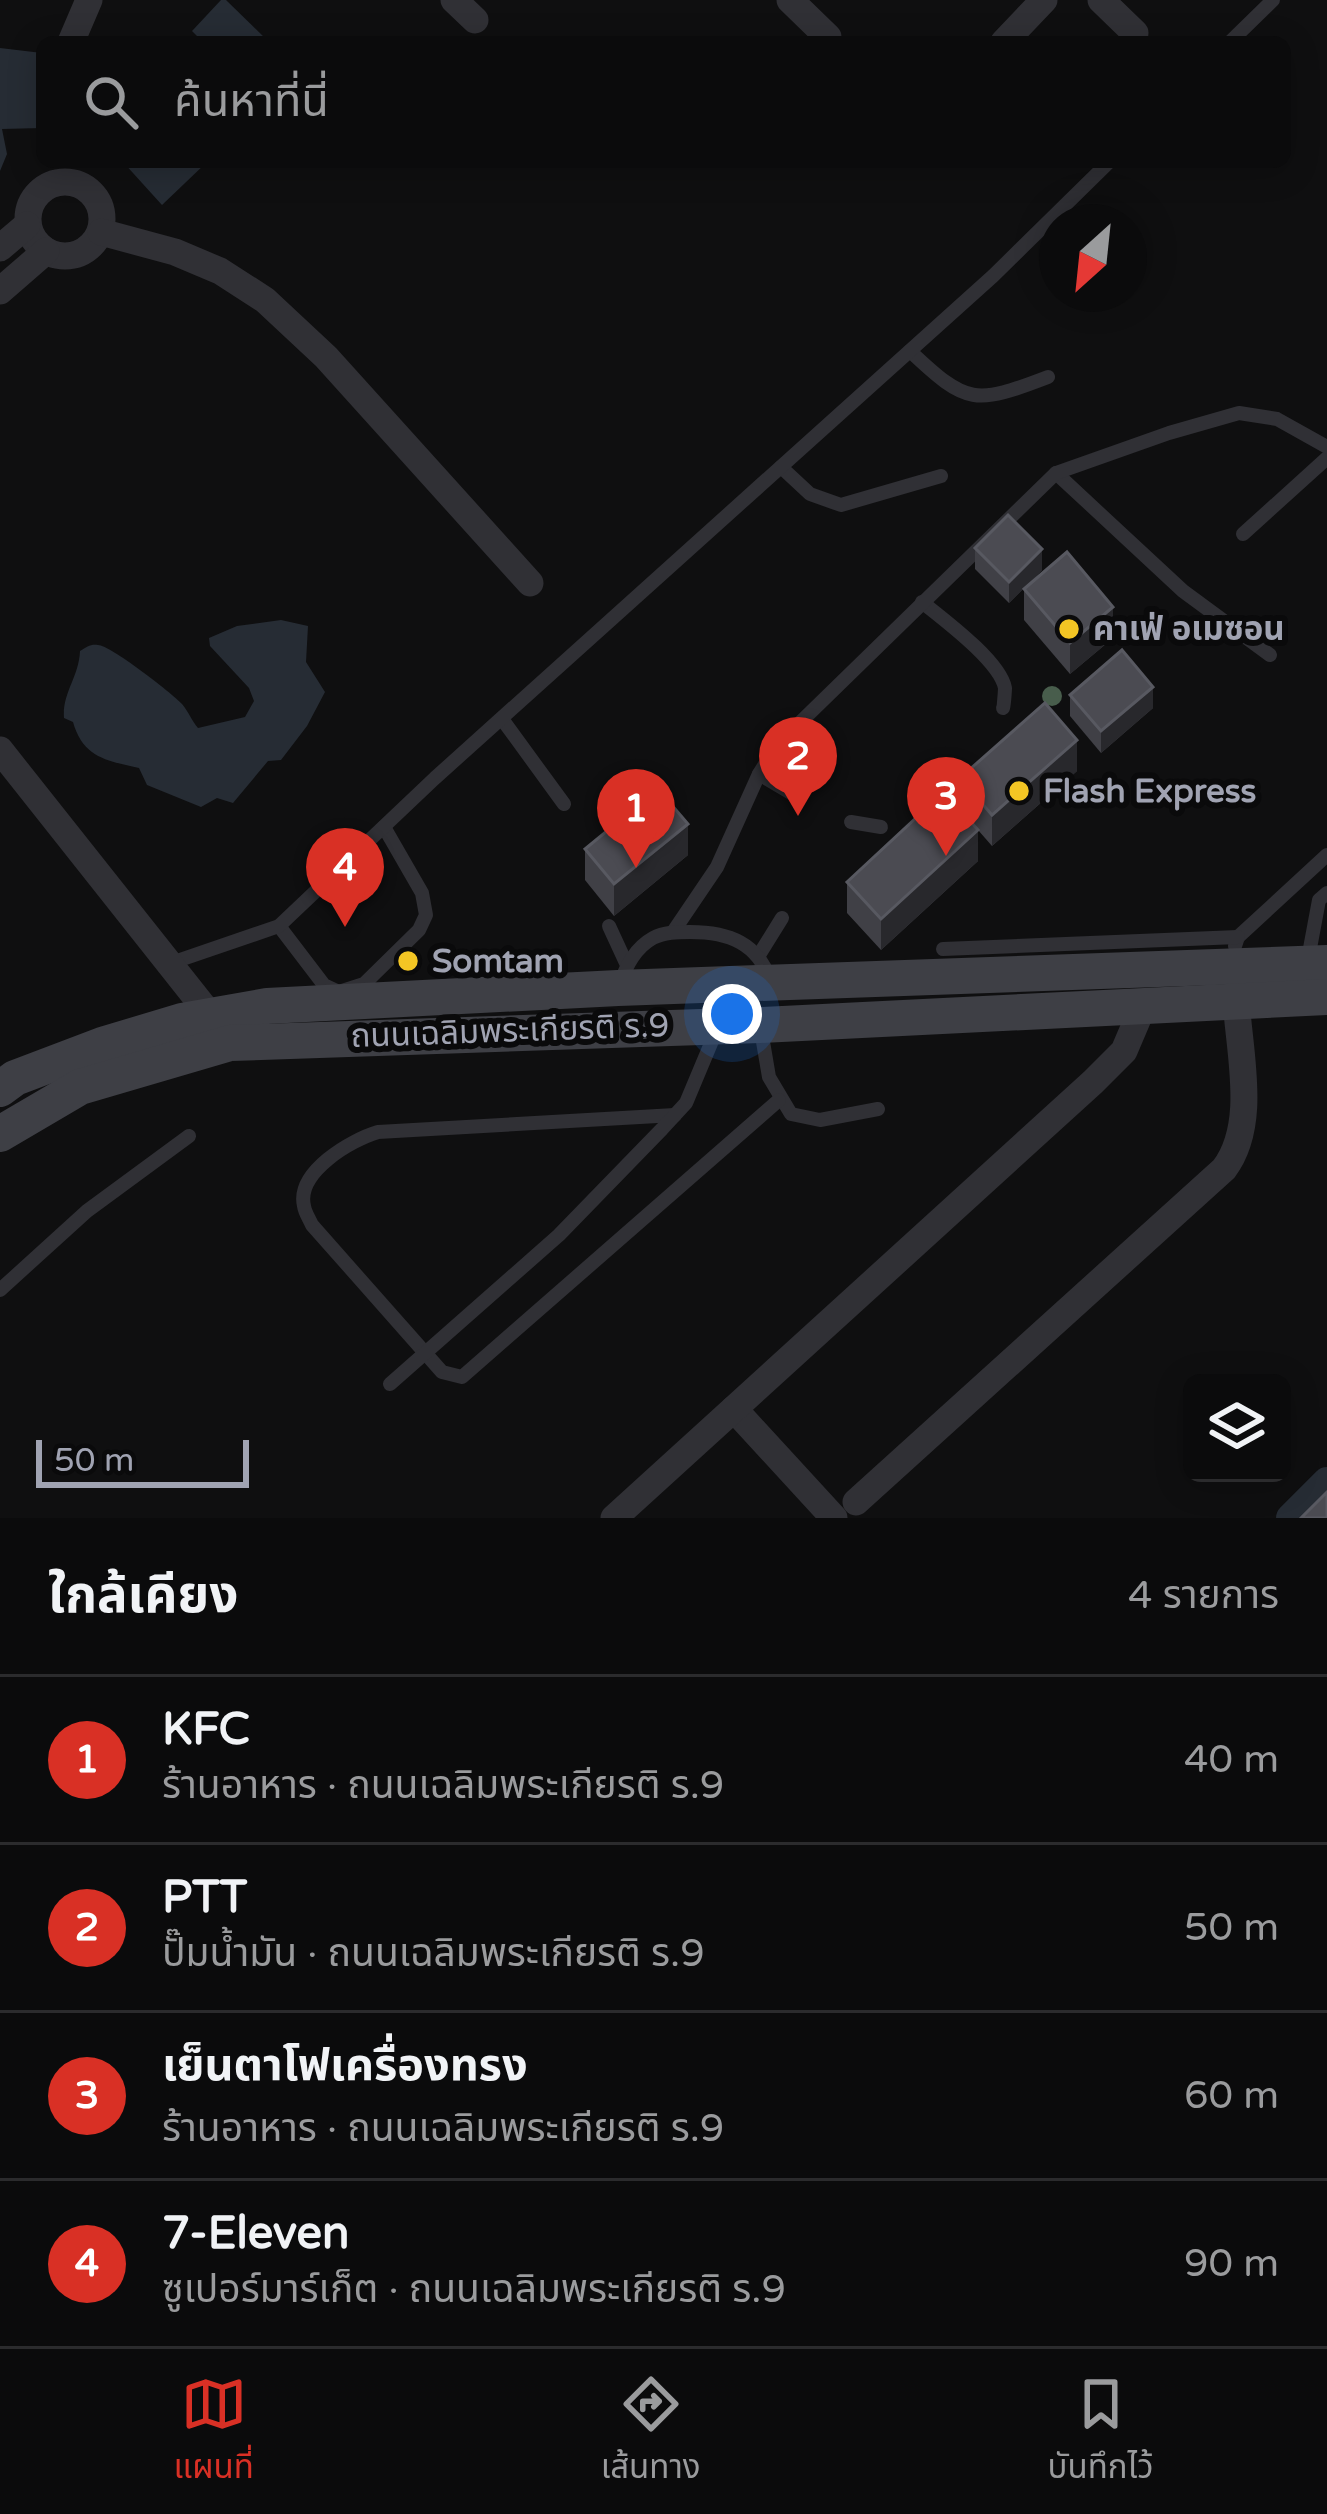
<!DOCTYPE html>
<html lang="th">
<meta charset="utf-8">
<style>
body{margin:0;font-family:"Varela Round","Noto Sans Thai",sans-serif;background:#141415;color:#f1f3f6}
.controls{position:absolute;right:36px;bottom:36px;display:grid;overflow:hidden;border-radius:18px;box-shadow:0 6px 30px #0003}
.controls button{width:108px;height:108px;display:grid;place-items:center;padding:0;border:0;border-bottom:3px solid #2b2b2d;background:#0b0b0c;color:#f1f3f6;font:60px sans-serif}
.compass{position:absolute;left:1039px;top:204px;width:108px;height:108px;border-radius:50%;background:#0b0b0c;box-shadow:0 6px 30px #0003;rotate:207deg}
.scale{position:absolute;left:36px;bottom:30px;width:213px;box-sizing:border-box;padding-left:12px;border:6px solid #a0a3b2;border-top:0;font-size:33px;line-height:42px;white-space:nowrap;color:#a0a3b2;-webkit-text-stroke:9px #0a0a0b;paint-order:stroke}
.you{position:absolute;left:732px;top:1014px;width:42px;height:42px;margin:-30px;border:9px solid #fff;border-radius:50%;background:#1a73e8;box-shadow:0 0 0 18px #1a73e833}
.badge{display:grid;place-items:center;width:78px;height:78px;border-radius:50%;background:#d93025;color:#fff;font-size:39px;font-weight:700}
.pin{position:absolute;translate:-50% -99px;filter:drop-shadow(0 3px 6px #0008)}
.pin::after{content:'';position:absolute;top:63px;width:42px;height:36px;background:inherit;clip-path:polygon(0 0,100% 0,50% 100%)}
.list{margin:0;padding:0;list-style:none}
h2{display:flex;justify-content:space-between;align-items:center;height:156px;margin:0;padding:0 48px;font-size:51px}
h2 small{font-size:39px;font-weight:400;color:#9a9b9d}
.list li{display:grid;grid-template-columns:78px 1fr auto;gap:36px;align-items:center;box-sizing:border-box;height:168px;padding:0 48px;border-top:3px solid #2b2b2d}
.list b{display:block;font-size:45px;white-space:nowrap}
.list p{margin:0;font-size:39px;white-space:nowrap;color:#9a9b9d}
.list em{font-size:39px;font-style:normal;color:#9a9b9d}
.icon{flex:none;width:66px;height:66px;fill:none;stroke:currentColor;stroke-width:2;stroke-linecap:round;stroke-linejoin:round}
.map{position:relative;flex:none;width:1327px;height:1518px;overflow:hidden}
.search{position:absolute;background:#0b0b0c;box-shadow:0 6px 30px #0003;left:36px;right:36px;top:36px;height:132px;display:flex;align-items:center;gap:30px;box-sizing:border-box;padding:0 42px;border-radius:18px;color:#9a9b9d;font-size:45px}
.sheet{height:828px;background:#0b0b0c}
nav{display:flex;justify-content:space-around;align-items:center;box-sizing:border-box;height:168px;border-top:3px solid #2b2b2d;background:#0b0b0c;font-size:33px;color:#9a9b9d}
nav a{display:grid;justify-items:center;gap:6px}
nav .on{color:#d93025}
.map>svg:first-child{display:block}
</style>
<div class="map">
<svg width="1327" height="1518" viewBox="0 0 1327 1518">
<rect width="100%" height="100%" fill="#0f0f10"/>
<g fill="#262c34">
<polygon points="221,0 226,0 269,42 203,42 192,31"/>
<polygon points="0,48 42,53 42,128 2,129 7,154 0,171"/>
<polygon points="123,162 207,162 162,205"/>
<path d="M281,620L308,626L306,662L325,692L307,726L281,760L268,761L233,803L217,798L201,807L147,785L139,768C108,761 83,758 73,722L64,718C62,693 79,677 80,651C87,647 90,644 98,645C110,645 172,693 182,704C188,711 192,721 198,728L245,717L254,701L249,688L210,646L209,638L237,626Z"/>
</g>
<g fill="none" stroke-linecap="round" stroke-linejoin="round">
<polyline stroke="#262c34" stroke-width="30" points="1291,1518 1327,1482"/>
<g stroke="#303035" stroke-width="14">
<polyline points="1230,42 1273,0"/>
<path d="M910,351C967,405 975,405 1048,377"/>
<polyline points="781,467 810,494 841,505 941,476"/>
<polyline points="1056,473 1183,591 1270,655"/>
<polyline points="1243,534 1327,458"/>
<path d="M922,602C943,619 1000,661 1005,688C1005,689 1004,706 1003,708"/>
<polyline points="502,719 564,804"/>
<polyline points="759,774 791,793"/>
<polyline points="851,822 881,827"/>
<polyline points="279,926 324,985 339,992 364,984 419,930 426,915 422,893 384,827"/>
<polyline points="609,926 627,965"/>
<polyline points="673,932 717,867 759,774 777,745 1056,473 1169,433 1239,413 1277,419 1327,447"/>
<polyline points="1235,946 1238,937 1327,855"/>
<polyline points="943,949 1238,937"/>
<polyline points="759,955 782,918"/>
<polyline points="1308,959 1319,900 1327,893"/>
<polyline points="171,963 279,926 435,778 993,276 1109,162"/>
<path d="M620,983C627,965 635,948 653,938C664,932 678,932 690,932C729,932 758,943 771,982"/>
<polyline points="761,1030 769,1077 791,1114 820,1120 878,1109"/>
<path d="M675,1115L378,1132C351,1140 296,1172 304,1206C305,1213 309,1218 312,1225L442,1372L462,1377L779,1100"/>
<polyline points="0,1290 87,1211 189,1136"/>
<polyline points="390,1384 559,1235 662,1129 686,1103 717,1029"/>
</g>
<g stroke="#303035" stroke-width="27">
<polyline points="454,0 475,20"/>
<polyline points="790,0 828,37"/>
<polyline points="1101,0 1135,33"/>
<polyline points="71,42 89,0"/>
<polyline points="1004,42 1044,0"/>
<circle cx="65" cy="219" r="37"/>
<polyline points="101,232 175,252 220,271 265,300 326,357 530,583"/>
<polyline points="0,248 27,225"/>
<polyline points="0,291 46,251"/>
<polyline points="0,750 210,1015"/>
<polyline points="734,1409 834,1518"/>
<path d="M856,1502L1224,1169C1258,1124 1239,1053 1236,999"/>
<polyline points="614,1518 1093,1082 1124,1051 1144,1004"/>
</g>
<g stroke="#3e3f45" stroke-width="36">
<polyline points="0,1089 15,1078 102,1045 182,1021 267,1006 618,988 1327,963"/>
<polyline points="0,1134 80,1087 230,1043 760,1025 1327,997"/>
</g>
</g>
<circle fill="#485d4c" cx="1052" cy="696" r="10"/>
<g fill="#404046">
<polygon points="975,548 1042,570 1009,603 975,569"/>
<polygon points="1024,589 1113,638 1070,674 1024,620"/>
<polygon points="1070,695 1153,708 1101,753 1070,716"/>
<polygon points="1077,771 992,846 978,830 978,861 881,950 847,913 847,882 960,809 960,778"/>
<polygon points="585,849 688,855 614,916 585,880"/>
</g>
<g fill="#28282c">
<polygon points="1042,549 1042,570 1009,603 1009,582"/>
<polygon points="1113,607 1113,638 1070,674 1070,643"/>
<polygon points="1153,687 1153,708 1101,753 1101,731"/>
<polygon points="1077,740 1077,771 992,846 992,815"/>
<polygon points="688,824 688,855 614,916 614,884"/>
<polygon points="978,830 978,861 881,950 881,919"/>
</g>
<g fill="#4b4b52" stroke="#585961" stroke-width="3">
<polygon points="1008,515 1042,549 1009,582 975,548"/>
<polygon points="1067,552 1113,607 1070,643 1024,589"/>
<polygon points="1122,650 1153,687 1101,731 1070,695"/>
<polygon points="1045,703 1077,740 992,815 960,778"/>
<polygon points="658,789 688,824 614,884 585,849"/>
<polygon points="944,792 978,830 881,919 847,882"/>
<polygon points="1327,1492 1327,1518 1301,1518"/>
</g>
<g fill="#f3c524" stroke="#0a0a0b" stroke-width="4.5">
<circle cx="1069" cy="629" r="12"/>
<circle cx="1019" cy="791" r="12"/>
<circle cx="408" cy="961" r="12"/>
</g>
<g text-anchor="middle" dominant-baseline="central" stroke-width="12" stroke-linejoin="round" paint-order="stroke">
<g font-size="33" font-weight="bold" fill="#a0a3b2" stroke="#0a0a0b" text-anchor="start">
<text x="1093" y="629">คาเฟ่ อเมซอน</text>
<text x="1043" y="791">Flash Express</text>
<text x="432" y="961">Somtam</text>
</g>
<g font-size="33" fill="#a0a3b2" stroke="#0a0a0b">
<text transform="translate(510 1031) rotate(-2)">ถนนเฉลิมพระเกียรติ ร.9</text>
</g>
</g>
</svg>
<div class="controls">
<button><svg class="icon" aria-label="layers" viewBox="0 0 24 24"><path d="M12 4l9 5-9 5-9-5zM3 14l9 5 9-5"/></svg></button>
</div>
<svg class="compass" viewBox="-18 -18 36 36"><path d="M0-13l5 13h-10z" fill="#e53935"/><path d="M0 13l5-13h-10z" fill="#9a9b9d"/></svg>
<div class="scale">50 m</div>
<div class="you"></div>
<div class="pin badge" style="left:636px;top:868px">1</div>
<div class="pin badge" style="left:798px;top:816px">2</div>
<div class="pin badge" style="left:946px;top:856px">3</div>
<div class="pin badge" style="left:345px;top:927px">4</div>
<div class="search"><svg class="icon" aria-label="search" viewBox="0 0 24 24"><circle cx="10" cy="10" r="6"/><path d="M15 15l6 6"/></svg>ค้นหาที่นี่</div>
</div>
<section class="sheet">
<h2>ใกล้เคียง<small>4 รายการ</small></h2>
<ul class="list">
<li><span class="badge">1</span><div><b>KFC</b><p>ร้านอาหาร · ถนนเฉลิมพระเกียรติ ร.9</p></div><em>40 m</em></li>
<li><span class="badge">2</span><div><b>PTT</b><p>ปั๊มน้ำมัน · ถนนเฉลิมพระเกียรติ ร.9</p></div><em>50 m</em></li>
<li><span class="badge">3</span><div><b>เย็นตาโฟเครื่องทรง</b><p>ร้านอาหาร · ถนนเฉลิมพระเกียรติ ร.9</p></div><em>60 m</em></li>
<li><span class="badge">4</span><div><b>7-Eleven</b><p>ซูเปอร์มาร์เก็ต · ถนนเฉลิมพระเกียรติ ร.9</p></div><em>90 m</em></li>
</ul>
</section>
<nav>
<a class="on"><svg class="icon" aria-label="map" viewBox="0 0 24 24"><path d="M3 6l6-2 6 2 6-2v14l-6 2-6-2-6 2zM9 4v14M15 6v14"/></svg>แผนที่</a>
<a><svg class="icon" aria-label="directions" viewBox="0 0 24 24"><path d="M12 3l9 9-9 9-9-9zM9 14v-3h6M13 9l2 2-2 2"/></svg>เส้นทาง</a>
<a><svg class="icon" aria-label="saved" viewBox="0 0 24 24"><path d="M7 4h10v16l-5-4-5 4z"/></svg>บันทึกไว้</a>
</nav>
